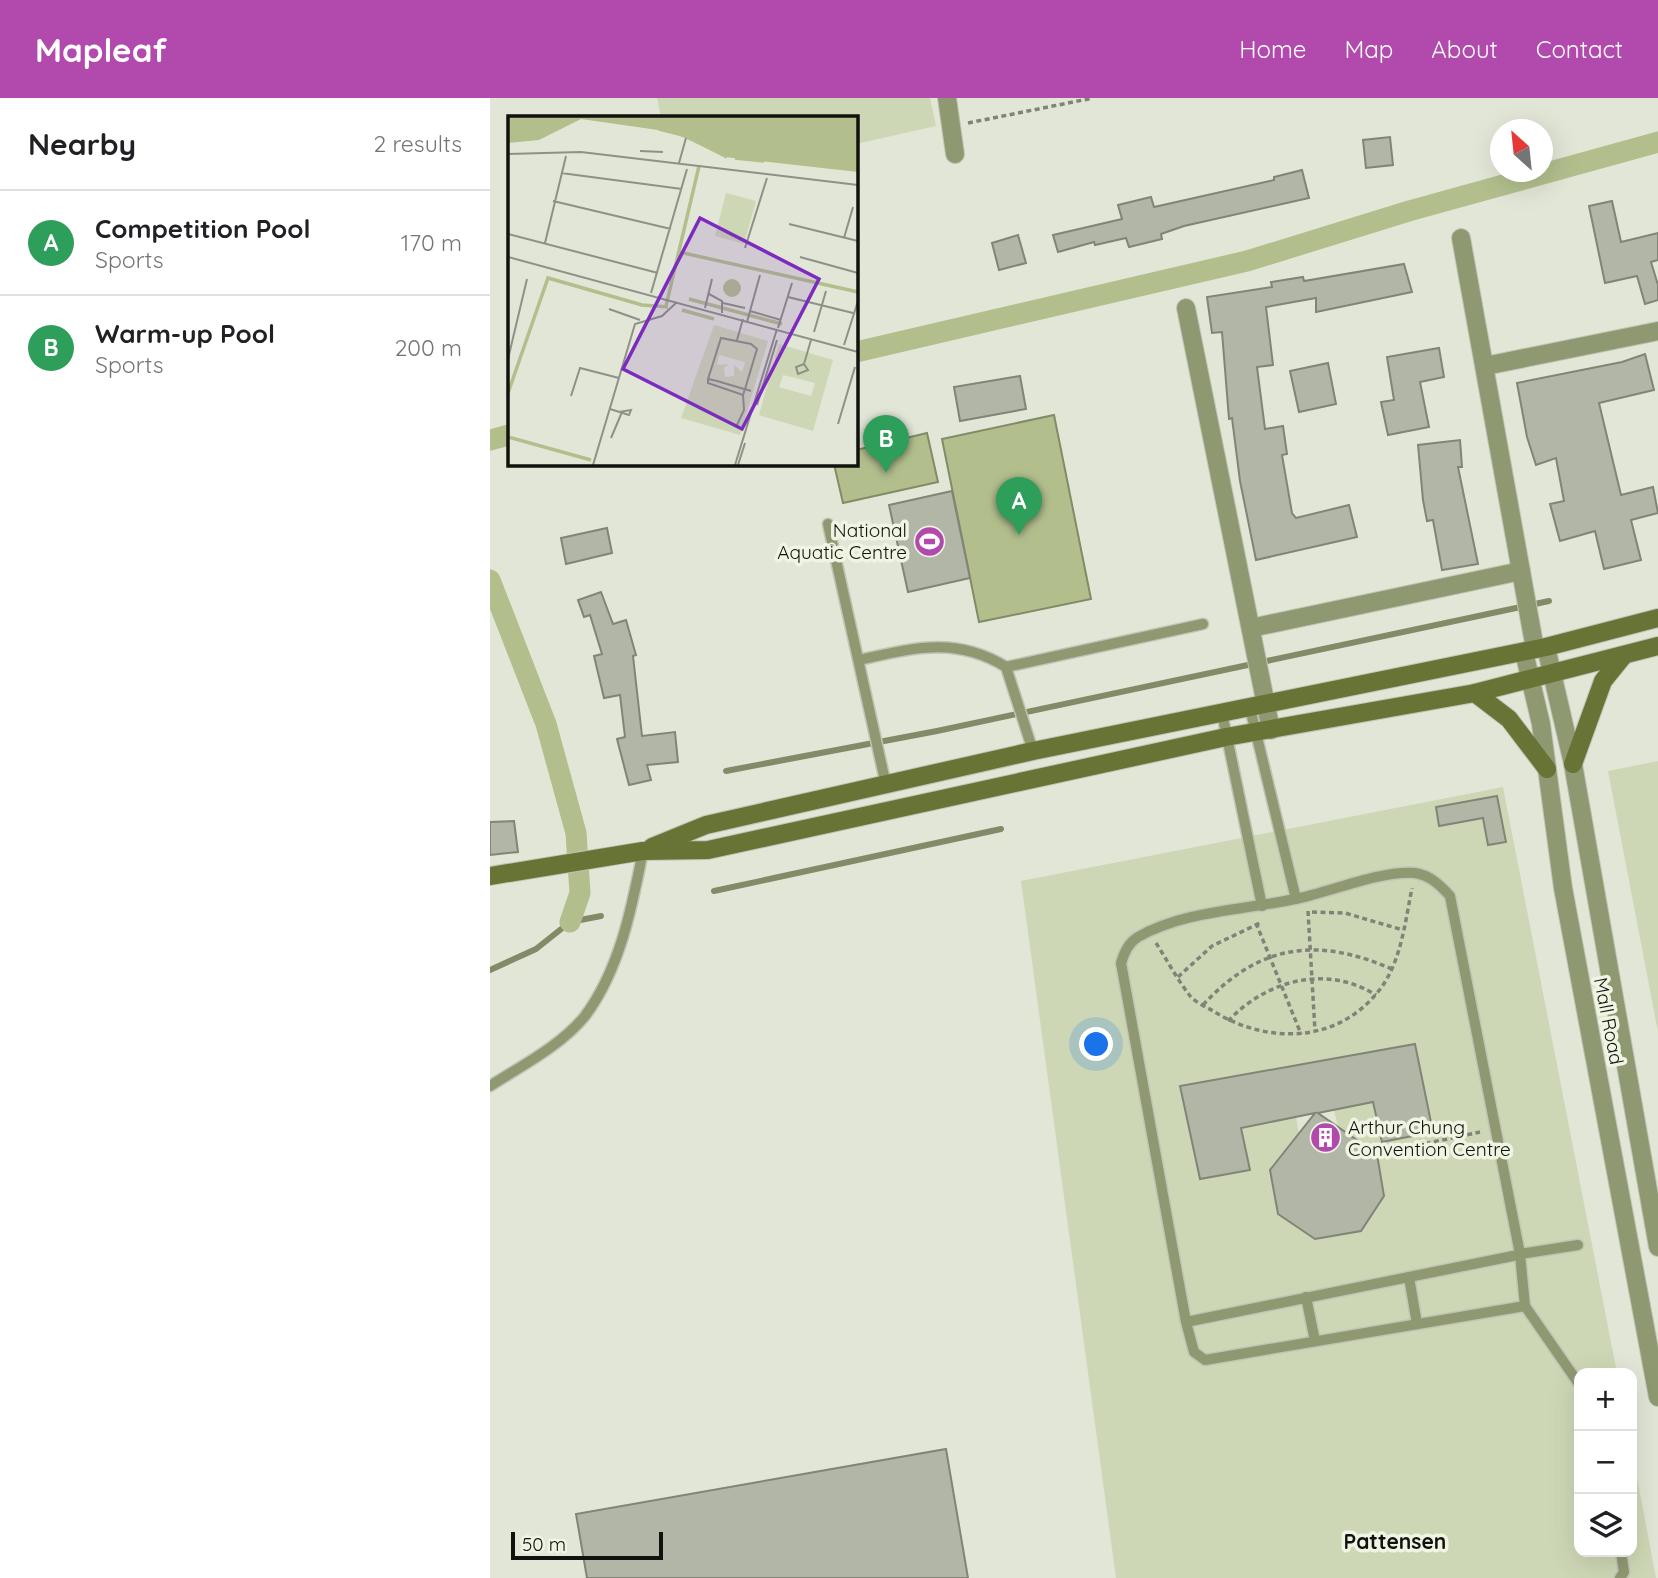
<!DOCTYPE html>
<meta charset="utf-8">
<style>
body{margin:0;font-family:Quicksand,sans-serif;background:#f2f2f2;color:#202124}
.controls{position:absolute;right:21px;bottom:21px;display:grid;overflow:hidden;border-radius:14px;box-shadow:0 7px 28px #0002}
.controls button{width:63px;height:63px;display:grid;place-items:center;padding:0;border:0;border-bottom:2px solid #e0e0e0;background:#fff;color:#202124;font:35px sans-serif}
.compass{position:absolute;left:1000px;top:21px;width:63px;height:63px;border-radius:50%;background:#fff;box-shadow:0 7px 28px #0002;rotate:333deg}
.scale{position:absolute;left:21px;bottom:18px;width:152px;box-sizing:border-box;padding-left:7px;border:4px solid #11120d;border-top:0;font-size:19px;line-height:24px;white-space:nowrap;color:#11120d;-webkit-text-stroke:5px #eff4e3;paint-order:stroke}
.you{position:absolute;left:607px;top:947px;width:24px;height:24px;margin:-18px;border:5px solid #fff;border-radius:50%;background:#1a73e8;box-shadow:0 0 0 10px #1a73e833}
.badge{display:grid;place-items:center;width:46px;height:46px;border-radius:50%;background:#b249ac;color:#fff;font-size:23px;font-weight:700}
.pin{position:absolute;translate:-50% -58px;filter:drop-shadow(0 2px 4px #0008)}
.pin::after{content:'';position:absolute;top:37px;width:24px;height:21px;background:inherit;clip-path:polygon(0 0,100% 0,50% 100%)}
.list{margin:0;padding:0;list-style:none}
h2{display:flex;justify-content:space-between;align-items:center;height:91px;margin:0;padding:0 28px;font-size:30px}
h2 small{font-size:23px;font-weight:400;color:#757577}
.list li{display:grid;grid-template-columns:46px 1fr auto;gap:21px;align-items:center;box-sizing:border-box;height:105px;padding:0 28px;border-top:2px solid #e0e0e0}
.list b{display:block;font-size:26px;white-space:nowrap}
.list p{margin:0;font-size:23px;white-space:nowrap;color:#757577}
.list em{font-size:23px;font-style:normal;color:#757577}
.icon{flex:none;width:38px;height:38px;fill:none;stroke:currentColor;stroke-width:2;stroke-linecap:round;stroke-linejoin:round}
.map{position:relative;flex:none;width:1168px;height:1480px;overflow:hidden}
header{display:flex;align-items:center;gap:42px;box-sizing:border-box;height:98px;padding:0 35px;background:#b249ac;color:#fff}
header strong{font-size:33px}
nav{display:flex;gap:38px;margin-inline-start:auto;font-size:24px}
main{display:flex}
aside{flex:1;background:#fff}
.map>svg:first-child{display:block}
</style>
<header>
<strong>Mapleaf</strong>
<nav><a>Home</a><a>Map</a><a>About</a><a>Contact</a></nav>
</header>
<main>
<aside>
<h2>Nearby<small>2 results</small></h2>
<ul class="list">
<li><span class="badge" style="background:#2e9e5b">A</span><div><b>Competition Pool</b><p>Sports</p></div><em>170 m</em></li>
<li><span class="badge" style="background:#2e9e5b">B</span><div><b>Warm-up Pool</b><p>Sports</p></div><em>200 m</em></li>
</ul>
</aside>
<div class="map">
<svg width="1168" height="1480" viewBox="0 0 1168 1480">
<rect width="100%" height="100%" fill="#e2e6d6"/>
<g fill="#ced7b5" fill-rule="evenodd">
<polygon points="167,0 440,0 446,28 366,46 366,19 171,19"/>
<polygon points="1168,663 1168,934 1118,673"/>
<path d="M1013,689L1127,1275H1089V1454H1142V1353L1166,1480H626L531,783ZM925,946L942,1034L893,1044L883,1004L844,1012L848,1029L887,1056L894,1098L871,1133L788,1116L780,1072L809,1036L806,1019L751,1030L760,1072L710,1081L690,989Z"/>
</g>
<g fill="#b2bf8d" stroke="#828b67" stroke-width="2">
<polygon points="564,317 601,501 489,524 452,341"/>
<polygon points="437,335 448,384 353,405 344,366 366,366 366,352"/>
</g>
<g fill="none" stroke-linecap="round" stroke-linejoin="round">
<g stroke="#828b67" stroke-width="6">
<polyline points="236,673 447,633 1059,503"/>
<polyline points="224,793 511,731"/>
<polyline points="0,872 46,851 80,824 111,818"/>
</g>
<g stroke="#b2bf8d" stroke-width="21">
<polyline points="366,254 757,163 919,113 1168,44"/>
<polyline points="0,342 19,337"/>
<polyline points="0,482 56,626 86,735 90,795 80,824"/>
</g>
</g>
<g fill="#b1b6a6" stroke="#818576" stroke-width="2">
<polygon points="900,39 903,67 876,70 873,42"/>
<polygon points="812,72 819,100 694,128 671,136 672,141 639,149 636,140 605,147 604,144 568,154 563,137 632,121 628,107 661,99 664,109 784,82 784,79"/>
<polygon points="1122,103 1131,144 1168,135 1168,162 1161,164 1168,187 1168,202 1155,206 1147,178 1115,185 1099,108"/>
<polygon points="528,137 536,165 509,172 502,145"/>
<polygon points="914,166 922,194 826,214 826,200 776,209 783,267 767,269 775,331 793,328 797,356 792,357 802,415 806,420 859,407 867,439 766,462 750,383 742,320 739,321 732,234 722,235 717,199 782,189 781,184 813,179 814,183"/>
<polygon points="949,250 954,279 930,284 939,329 898,337 891,304 904,302 897,259"/>
<polygon points="1155,256 1164,292 1109,305 1131,397 1163,389 1168,415 1141,422 1151,462 1114,471 1105,433 1070,443 1060,406 1074,403 1066,360 1046,367 1037,339 1027,285 1132,264"/>
<polygon points="838,265 846,306 809,314 800,273"/>
<polygon points="530,278 536,311 470,323 464,289"/>
<polygon points="970,342 972,369 968,369 988,466 952,472 943,422 937,423 933,402 928,347"/>
<polygon points="462,393 480,480 418,494 399,407"/>
<polygon points="117,430 122,455 76,466 71,440"/>
<polygon points="111,494 123,526 136,522 146,557 143,558 152,638 185,634 188,664 157,667 161,682 139,687 127,641 135,639 130,597 114,600 104,558 112,556 100,517 94,519 88,502"/>
<polygon points="1007,698 1016,744 998,747 993,720 949,728 946,709"/>
<polygon points="24,723 28,754 0,757 0,724"/>
<polygon points="925,946 943,1034 892,1044 883,1004 828,1015 887,1056 894,1098 871,1133 825,1141 788,1116 780,1072 825,1015 751,1030 760,1072 710,1081 690,988"/>
<polygon points="456,1351 478,1480 97,1480 86,1416"/>
</g>
<g fill="none" stroke-linecap="round" stroke-linejoin="round">
<defs>
<g id="service">
<polyline points="338,426 396,687"/>
<path d="M369,562C423,550 466,538 516,569L543,653"/>
<polyline points="516,569 713,526"/>
<polyline points="760,610 806,801"/>
<polyline points="732,615 772,808"/>
<path d="M0,988C31,968 72,947 95,918C130,871 142,809 153,753"/>
<polyline points="919,1179 927,1226"/>
<polyline points="816,1199 825,1243"/>
<polyline points="1035,1208 1089,1286"/>
<path d="M696,1224L704,1254L715,1262L1035,1208L1030,1156L960,798C951,788 940,777 925,775C893,772 842,793 810,800C757,812 695,812 648,839C638,845 634,855 631,865L696,1224L1023,1158L1030,1156L1088,1147"/>
<polyline points="1130,1480 1134,1474 1131,1454"/>
</g>
<g id="minor">
<polyline points="457,0 465,56"/>
<polyline points="971,140 1045,551"/>
<polyline points="696,210 781,632"/>
<polyline points="995,268 1168,233"/>
<polyline points="761,530 1031,473"/>
<polyline points="1056,549 1083,666 1168,1149"/>
<polyline points="1034,554 1051,626 1073,790 1168,1299"/>
</g>
<g id="secondary">
<polyline points="985,595 1019,621 1057,671"/>
<polyline points="1083,666 1113,583 1134,557"/>
<polyline points="162,749 216,727 543,653 1056,549 1168,520"/>
<polyline points="0,778 153,753 218,752 736,639 985,595 1168,548"/>
</g>
</defs>
<use href="#service" stroke="#c1c4b6" stroke-width="13"/>
<use href="#minor" stroke="#c1c4b6" stroke-width="20"/>
<use href="#secondary" stroke="#c1c4b6" stroke-width="20"/>
<g stroke="#808378" stroke-width="3.5" stroke-dasharray="5 3.5" stroke-linecap="butt">
<polyline points="478,25 603,0"/>
<polyline points="818,813 825,933"/>
<polyline points="822,814 855,815 913,832"/>
<polyline points="766,825 811,936"/>
<path d="M666,845C677,862 688,883 701,899C707,905 716,909 723,913C776,946 845,946 887,895C911,867 915,824 922,790"/>
<polyline points="688,879 722,848 770,825"/>
<path d="M713,907C770,845 828,839 902,871"/>
<path d="M738,923C777,882 836,866 886,897"/>
<polyline points="919,1049 990,1034"/>
</g>
<use href="#service" stroke="#8f9971" stroke-width="10"/>
<use href="#minor" stroke="#8f9971" stroke-width="18"/>
<use href="#secondary" stroke="#677436" stroke-width="18"/>
</g>
<defs>
<symbol id="stadium-disc" viewBox="-11 -11 22 22"><circle r="9.5" fill="#b249ac" stroke="#eff4e3"/><path d="M0-5a6.5 5 0 1 0 0 10a6.5 5 0 1 0 0-10ZM-3.5-1.8h7v3.6h-7Z" fill="#fff"/></symbol>
<symbol id="building-disc" viewBox="-11 -11 22 22"><circle r="9.5" fill="#b249ac" stroke="#eff4e3"/><path d="M-4-6H4V6H1V3H-1V6H-4ZM-2.5-4.3h1.7v1.8h-1.7ZM.8-4.3h1.7v1.8H.8ZM-2.5-1h1.7V.8h-1.7ZM.8-1h1.7V.8H.8Z" fill="#fff"/></symbol>
</defs>
<g fill-rule="evenodd">
<use href="#stadium-disc" x="422" y="426" width="35" height="35"/>
<use href="#building-disc" x="818" y="1022" width="35" height="35"/>
</g>
<g text-anchor="middle" dominant-baseline="central" stroke-width="7" stroke-linejoin="round" paint-order="stroke">
<g font-size="19" fill="#11120d" stroke="#eff4e3" text-anchor="end">
<text x="417" y="432">National<tspan x="417" dy="22">Aquatic Centre</tspan></text>
<text x="858" y="1029" text-anchor="start">Arthur Chung<tspan x="858" dy="22">Convention Centre</tspan></text>
</g>
<g font-size="19" fill="#11120d" stroke="#eff4e3">
<text transform="translate(1119 923) rotate(79)">Mall Road</text>
</g>
<g font-size="21" font-weight="bold" fill="#11120d" stroke="#eff4e3">
<text x="905" y="1443">Pattensen</text>
</g>
</g>
<g transform="translate(18 18)">
<rect width="350" height="350" fill="#e2e6d6"/>
<path d="M218,77L248,85L236,128L207,120ZM206,209L260,225L232,319L173,302ZM211,239L237,246L234,256L226,249V260L217,261L216,252L221,248L209,249ZM271,228L325,244L305,315L251,299ZM275,259L307,267L303,280L271,271Z" fill="#ced7b5" fill-rule="evenodd"/>
<path d="M0,1H350V56L217,41L164,16L73,3L31,24L0,27ZM215 172a9 9 0 1 1 18 0a9 9 0 1 1-18 0Z" fill="#b2bf8d"/>
<path fill="none" stroke="#b2bf8d" stroke-width="3.5" d="M151,13L175,19M186,24L219,41M227,42L256,45M171,136L350,176M181,183L274,208M158,190L191,50M174,194L206,203M0,277L40,162L134,189L160,191M0,321L83,344"/>
<path fill="none" stroke="#8e9186" stroke-width="2" d="M132,35L155,36M0,38L73,36L350,69M171,47L178,22M53,57L174,73M45,85L163,113M281,108L350,125M0,118L150,157M336,122L345,91M37,127L58,40M237,132L259,62M0,141L350,236M292,141L350,157M143,177L179,53M201,178L214,185V197M280,181L345,197M215,187L237,192M197,192L204,163M101,193L132,204M242,195L273,204M239,206L252,159M270,212L284,167M306,216L318,175M229,224L235,203M336,229L350,185M0,243L19,163M296,248L288,251L290,258L300,254L296,248L303,224M200,263V267L235,279L237,273L249,233L243,228L213,222L200,263L209,265L236,273H237L243,275M63,280L72,252L111,262M249,289L269,224M102,293L121,299L123,294L111,296M330,308L347,251M228,311L236,294L235,279M103,322L114,296M85,349L127,208L154,200L169,186M227,349L269,213M230,349L237,327"/>
<path fill="#7b2cbf" fill-opacity="0.15" stroke="#7b2cbf" stroke-width="3.5" d="M192,102L311,163L234,313L115,253Z"/>
<rect width="350" height="350" fill="none" stroke="#11120d" stroke-width="3.5"/>
</g>
</svg>
<div class="controls">
<button>+</button>
<button>−</button>
<button><svg class="icon" aria-label="layers" viewBox="0 0 24 24"><path d="M12 4l9 5-9 5-9-5zM3 14l9 5 9-5"/></svg></button>
</div>
<svg class="compass" viewBox="-18 -18 36 36"><path d="M0-13l5 13h-10z" fill="#e53935"/><path d="M0 13l5-13h-10z" fill="#757577"/></svg>
<div class="scale">50 m</div>
<div class="you"></div>
<div class="pin badge" style="left:529px;top:437px;background:#2e9e5b">A</div>
<div class="pin badge" style="left:396px;top:375px;background:#2e9e5b">B</div>
</div>
</main>
